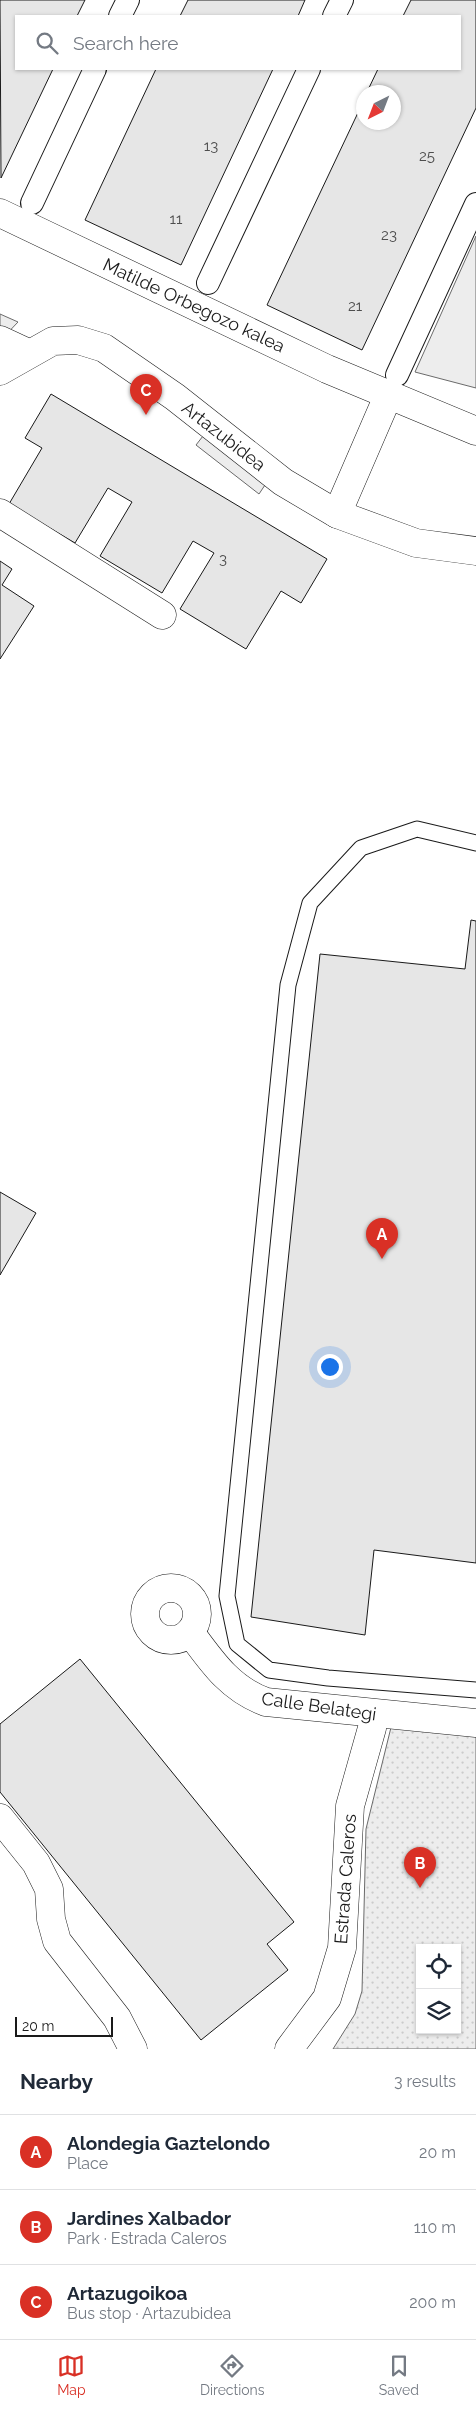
<!DOCTYPE html>
<meta charset="utf-8">
<style>
body{margin:0;font-family:Raleway,sans-serif;background:#f2f2f3;color:#1f2937}
.controls{position:absolute;right:15px;bottom:15px;display:grid;overflow:hidden;border-radius:0px;box-shadow:0 1px 4px #0004}
.controls button{width:45px;height:45px;display:grid;place-items:center;padding:0;border:0;border-bottom:1px solid #e0e1e3;background:#fff;color:#1f2937;font:25px sans-serif}
.compass{position:absolute;left:356px;top:85px;width:45px;height:45px;border-radius:50%;background:#fff;box-shadow:0 1px 4px #0004;rotate:222deg}
.scale{position:absolute;left:15px;bottom:12px;width:98px;box-sizing:border-box;padding-left:5px;border:2px solid #1a1a1a;border-top:0;font-size:14px;line-height:18px;white-space:nowrap;color:#1a1a1a;-webkit-text-stroke:4px #fff;paint-order:stroke}
.you{position:absolute;left:329px;top:1366px;width:18px;height:18px;margin:-12px;border:4px solid #fff;border-radius:50%;background:#1a73e8;box-shadow:0 0 0 8px #1a73e833}
.badge{display:grid;place-items:center;width:32px;height:32px;border-radius:50%;background:#d93025;color:#fff;font-size:16px;font-weight:700}
.pin{position:absolute;translate:-50% -41px;filter:drop-shadow(0 1px 2px #0008)}
.pin::after{content:'';position:absolute;top:26px;width:18px;height:15px;background:inherit;clip-path:polygon(0 0,100% 0,50% 100%)}
.list{margin:0;padding:0;list-style:none}
h2{display:flex;justify-content:space-between;align-items:center;height:65px;margin:0;padding:0 20px;font-size:21px}
h2 small{font-size:16px;font-weight:400;color:#747a83}
.list li{display:grid;grid-template-columns:32px 1fr auto;gap:15px;align-items:center;box-sizing:border-box;height:75px;padding:0 20px;border-top:1px solid #e0e1e3}
.list b{display:block;font-size:19px;white-space:nowrap}
.list p{margin:0;font-size:16px;white-space:nowrap;color:#747a83}
.list em{font-size:16px;font-style:normal;color:#747a83}
.icon{flex:none;width:28px;height:28px;fill:none;stroke:currentColor;stroke-width:2;stroke-linecap:round;stroke-linejoin:round}
.map{position:relative;flex:none;width:476px;height:2049px;overflow:hidden}
.search{position:absolute;background:#fff;box-shadow:0 1px 4px #0004;left:15px;right:15px;top:15px;height:55px;display:flex;align-items:center;gap:12px;box-sizing:border-box;padding:0 18px;border-radius:0px;color:#747a83;font-size:19px}
.sheet{height:290px;background:#fff}
nav{display:flex;justify-content:space-around;align-items:center;box-sizing:border-box;height:70px;border-top:1px solid #e0e1e3;background:#fff;font-size:14px;color:#747a83}
nav a{display:grid;justify-items:center;gap:2px}
nav .on{color:#d93025}
.map>svg:first-child{display:block}
</style>
<div class="map">
<svg width="476" height="2049" viewBox="0 0 476 2049">
<defs>
<pattern id="garden-dots" width="8" height="8" patternUnits="userSpaceOnUse" patternTransform="scale(1.25)"><rect width="8" height="8" fill="#ededed"/><path d="M2 2h.1M6 6h.1" fill="none" stroke="#cbcbcb" stroke-width="1.8" stroke-linecap="round"/></pattern>
</defs>
<rect width="100%" height="100%" fill="#fff"/>
<g fill="#ededed" stroke="#6a6a6a">
<polygon points="476,236 476,388 415,372"/>
<polygon points="0,314 18,322 0,341"/>
<polygon points="203,436 265,485 259,494 196,445"/>
</g>
<path fill="url(#garden-dots)" stroke="#6a6a6a" fill-rule="evenodd" d="M397,1703L476,1715V2049H333L355,2014L362,1991L366,1829ZM420,1948H457V2030H420Z"/>
<g fill="#e6e6e6" stroke="#1a1a1a">
<polygon points="0,0 85,0 77,16 16,16 16,69 53,69 1,178"/>
<polygon points="188,0 305,0 298,16 180,16"/>
<polygon points="411,0 476,0 476,108 362,350 267,305 364,100 364,122 394,122 394,92 367,92 378,69 460,69 460,16 403,16"/>
<polygon points="156,69 273,69 181,265 85,220"/>
<polygon points="51,394 327,559 301,603 281,591 246,649 180,609 214,553 193,541 162,593 100,556 132,502 108,488 75,543 9,504 42,448 25,438"/>
<polygon points="0,561 12,569 2,585 34,606 0,659"/>
<polygon points="471,920 476,921 476,1563 374,1550 365,1635 251,1617 320,954 465,969"/>
<polygon points="0,1192 36,1213 0,1275"/>
<polygon points="80,1659 294,1922 267,1944 288,1970 201,2040 0,1792 0,1724"/>
</g>
<g fill="none" stroke-linecap="round" stroke-linejoin="round">
<defs>
<polyline id="service" points="476,843 417,829 361,848 310,903 288,985 227,1596 237,1644 269,1670 328,1678 476,1690"/>
<g id="pedestrian">
<polyline points="120,16 128,0"/>
<polyline points="334,16 342,0"/>
<polyline points="32,203 95,69"/>
<polyline points="208,283 309,69"/>
<polyline points="397,375 476,204"/>
</g>
<g id="minor">
<polyline points="0,213 327,369 476,431"/>
<polyline points="0,340 28,353"/>
<polyline points="0,371 53,341 78,340 104,348 175,397 283,482 337,514 416,543 476,551"/>
<polyline points="0,513 162,615"/>
<polyline points="337,514 388,396"/>
<circle cx="171" cy="1614" r="26"/>
<path d="M190,1632C212,1662 230,1689 266,1702L476,1723"/>
<polyline points="0,1818 36,1863 49,1889 51,1919 57,1941 117,2018 133,2049"/>
<polyline points="289,2049 327,1998 342,1948 350,1806 372,1728"/>
</g>
</defs>
<use href="#service" stroke="#1a1a1a" stroke-width="17"/>
<use href="#pedestrian" stroke="#1a1a1a" stroke-width="24"/>
<use href="#minor" stroke="#1a1a1a" stroke-width="29"/>
<use href="#service" stroke="#fff" stroke-width="15"/>
<use href="#pedestrian" stroke="#fff" stroke-width="22"/>
<use href="#minor" stroke="#fff" stroke-width="28"/>
</g>
<g text-anchor="middle" dominant-baseline="central" stroke-width="4" stroke-linejoin="round" paint-order="stroke">
<g font-size="15" fill="#4d4d4d">
<text x="211" y="146">13</text>
<text x="427" y="156">25</text>
<text x="176" y="219">11</text>
<text x="389" y="235">23</text>
<text x="355" y="306">21</text>
<text x="223" y="559">3</text>
</g>
<g font-size="18" fill="#1a1a1a" stroke="#fff">
<text transform="translate(194 305) rotate(25)">Matilde Orbegozo kalea</text>
<text transform="translate(224 436) rotate(38)">Artazubidea</text>
<text transform="translate(319 1706) rotate(8)">Calle Belategi</text>
<text transform="translate(345 1879) rotate(-86)">Estrada Caleros</text>
</g>
</g>
</svg>
<div class="controls">
<button><svg class="icon" aria-label="locate" viewBox="0 0 24 24"><circle cx="12" cy="12" r="6"/><path d="M12 2v4M12 18v4M2 12h4M18 12h4"/></svg></button>
<button><svg class="icon" aria-label="layers" viewBox="0 0 24 24"><path d="M12 4l9 5-9 5-9-5zM3 14l9 5 9-5"/></svg></button>
</div>
<svg class="compass" viewBox="-18 -18 36 36"><path d="M0-13l5 13h-10z" fill="#e53935"/><path d="M0 13l5-13h-10z" fill="#747a83"/></svg>
<div class="scale">20 m</div>
<div class="you"></div>
<div class="pin badge" style="left:382px;top:1259px">A</div>
<div class="pin badge" style="left:420px;top:1888px">B</div>
<div class="pin badge" style="left:146px;top:415px">C</div>
<div class="search"><svg class="icon" aria-label="search" viewBox="0 0 24 24"><circle cx="10" cy="10" r="6"/><path d="M15 15l6 6"/></svg>Search here</div>
</div>
<section class="sheet">
<h2>Nearby<small>3 results</small></h2>
<ul class="list">
<li><span class="badge">A</span><div><b>Alondegia Gaztelondo</b><p>Place</p></div><em>20 m</em></li>
<li><span class="badge">B</span><div><b>Jardines Xalbador</b><p>Park · Estrada Caleros</p></div><em>110 m</em></li>
<li><span class="badge">C</span><div><b>Artazugoikoa</b><p>Bus stop · Artazubidea</p></div><em>200 m</em></li>
</ul>
</section>
<nav>
<a class="on"><svg class="icon" aria-label="map" viewBox="0 0 24 24"><path d="M3 6l6-2 6 2 6-2v14l-6 2-6-2-6 2zM9 4v14M15 6v14"/></svg>Map</a>
<a><svg class="icon" aria-label="directions" viewBox="0 0 24 24"><path d="M12 3l9 9-9 9-9-9zM9 14v-3h6M13 9l2 2-2 2"/></svg>Directions</a>
<a><svg class="icon" aria-label="saved" viewBox="0 0 24 24"><path d="M7 4h10v16l-5-4-5 4z"/></svg>Saved</a>
</nav>
